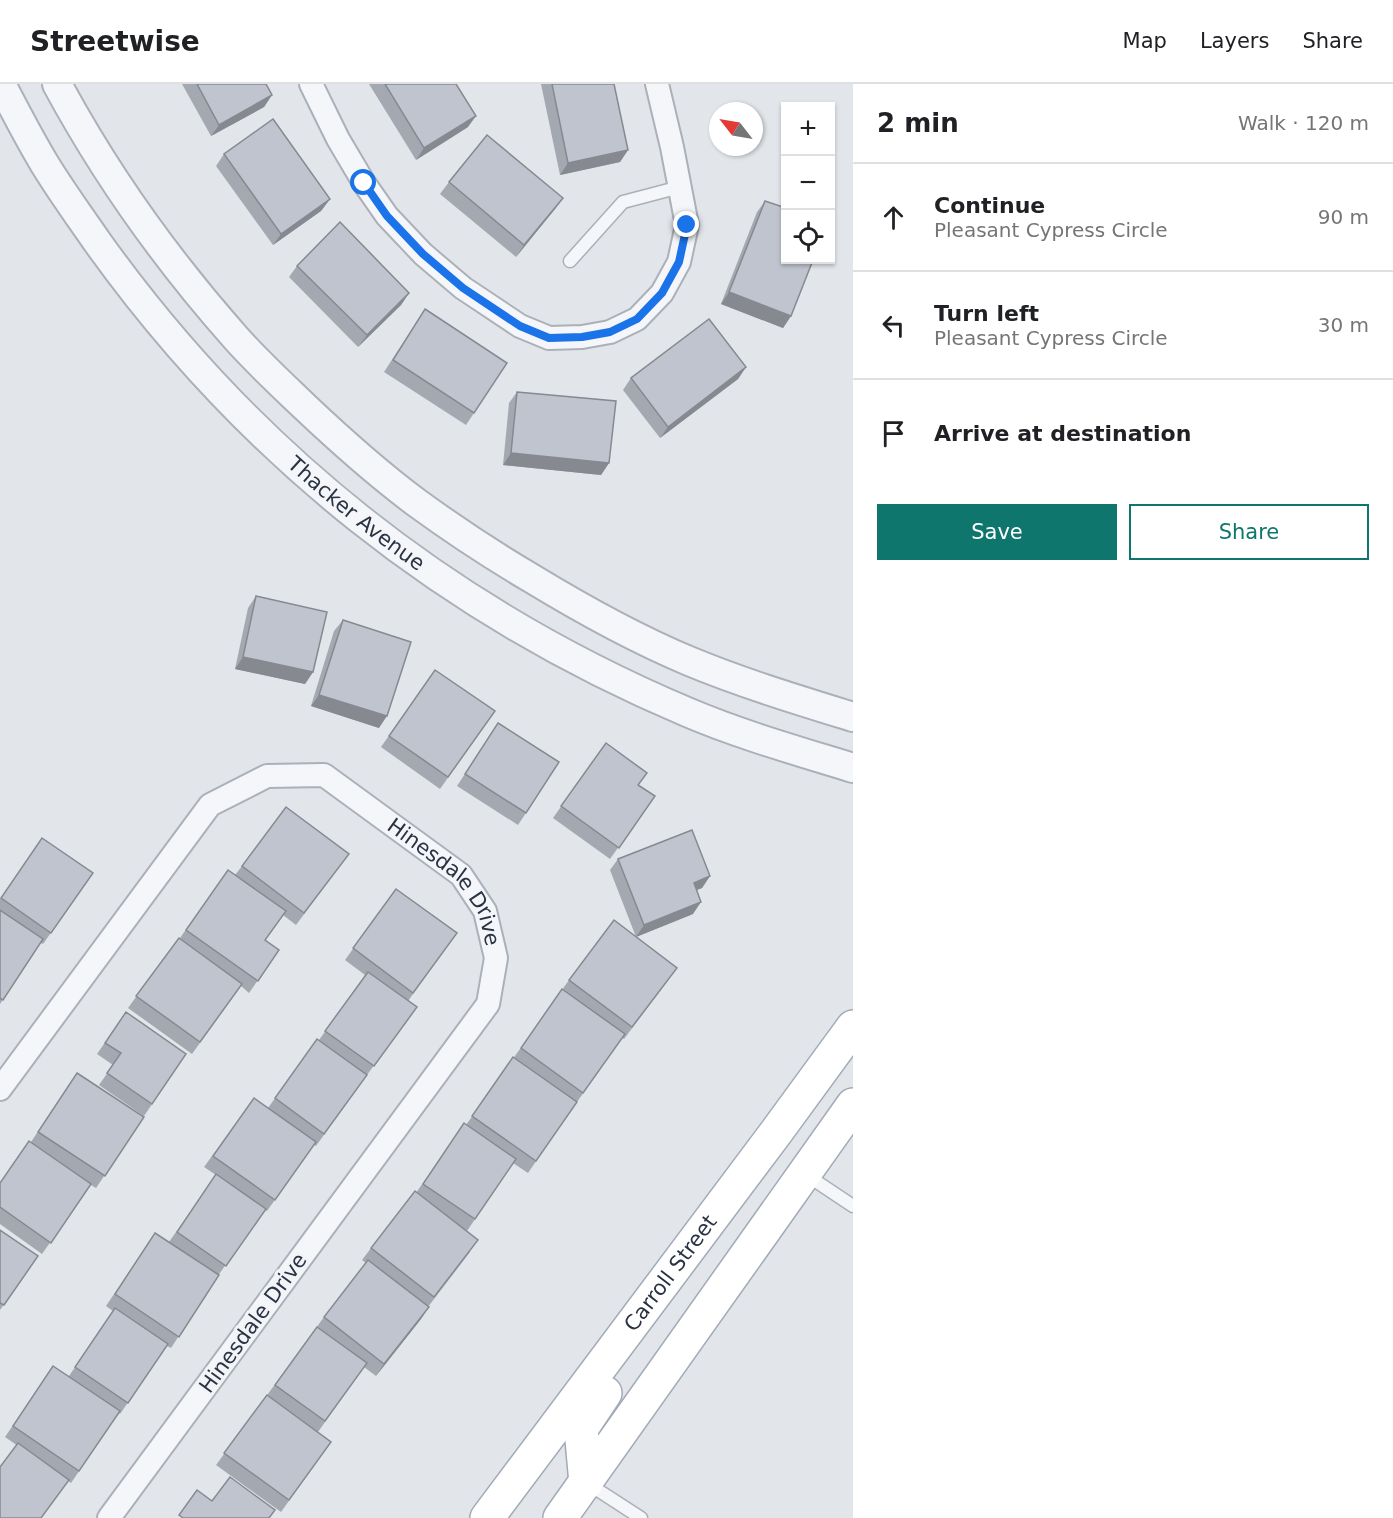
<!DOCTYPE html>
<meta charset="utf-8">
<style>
body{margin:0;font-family:"DejaVu Sans",sans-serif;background:#f2f2f2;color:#202124}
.controls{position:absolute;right:18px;top:18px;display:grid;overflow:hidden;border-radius:0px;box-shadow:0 2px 4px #0004}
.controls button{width:54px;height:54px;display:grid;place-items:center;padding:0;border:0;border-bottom:2px solid #e0e0e0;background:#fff;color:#202124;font:30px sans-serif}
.compass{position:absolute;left:709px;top:18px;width:54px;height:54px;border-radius:50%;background:#fff;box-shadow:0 2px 4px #0004;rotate:301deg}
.stop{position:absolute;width:18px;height:18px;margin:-14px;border:4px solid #1a73e8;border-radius:50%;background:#fff}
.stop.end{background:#1a73e8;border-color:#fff;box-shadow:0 2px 6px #0008}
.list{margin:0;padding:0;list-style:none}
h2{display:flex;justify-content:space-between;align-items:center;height:78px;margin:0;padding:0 24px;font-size:26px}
h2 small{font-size:20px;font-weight:400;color:#757577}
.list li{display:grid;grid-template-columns:39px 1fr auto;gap:18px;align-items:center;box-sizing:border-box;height:108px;padding:0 24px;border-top:2px solid #e0e0e0}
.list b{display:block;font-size:22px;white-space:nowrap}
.list p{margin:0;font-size:20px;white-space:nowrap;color:#757577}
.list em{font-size:20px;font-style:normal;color:#757577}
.actions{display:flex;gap:12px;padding:18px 24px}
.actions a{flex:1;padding:14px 0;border:2px solid #0f766e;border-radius:0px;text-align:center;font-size:21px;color:#0f766e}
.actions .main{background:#0f766e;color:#fff}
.icon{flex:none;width:33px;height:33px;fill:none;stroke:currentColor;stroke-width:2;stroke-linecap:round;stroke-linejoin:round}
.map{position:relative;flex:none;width:853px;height:1434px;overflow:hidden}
header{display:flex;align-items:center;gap:36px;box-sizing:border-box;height:84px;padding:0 30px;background:#fff;border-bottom:2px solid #e0e0e0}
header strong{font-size:28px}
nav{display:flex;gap:33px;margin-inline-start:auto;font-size:21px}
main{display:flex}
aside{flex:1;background:#fff}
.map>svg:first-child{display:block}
</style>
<header>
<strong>Streetwise</strong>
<nav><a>Map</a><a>Layers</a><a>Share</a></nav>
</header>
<main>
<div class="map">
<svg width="853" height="1434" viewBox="0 0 853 1434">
<rect width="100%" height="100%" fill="#e2e6eb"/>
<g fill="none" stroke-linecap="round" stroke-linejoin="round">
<defs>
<g id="service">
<polyline points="570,177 623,118 680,103"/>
<polyline points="805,1090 853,1122"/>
<polyline points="587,1399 641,1434"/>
</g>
<g id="minor">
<polyline points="311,0 338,55 364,99 387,132 423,170 463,204 520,242 549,254 582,253 610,248 637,235 662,209 679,178 687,141 672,63 657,0"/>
<path id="s1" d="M0,1005L210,721L267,692L324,691L461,791L485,827L496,874L488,920L109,1434"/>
</g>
<g id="tertiary">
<path id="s2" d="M1,0C15,27 29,54 44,79C61,107 80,133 98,159C249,370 448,527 687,628C741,651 798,667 853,684"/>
<path d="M57,0C106,91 166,175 235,253C257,278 281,300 305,323C341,357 378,390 417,419C454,446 492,471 531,494C582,525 634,554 689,577C742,599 798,616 853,633"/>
</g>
<g id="primary">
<polyline points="586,1399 581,1345 605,1309"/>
<path id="s3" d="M487,1434L777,1047L853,943"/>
<polyline points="560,1434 853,1021"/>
</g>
</defs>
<use href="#service" stroke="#abb0b9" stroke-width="15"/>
<use href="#minor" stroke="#abb0b9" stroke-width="26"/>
<use href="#tertiary" stroke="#abb0b9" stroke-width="32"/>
<use href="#primary" stroke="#a1aab7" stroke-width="36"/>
<use href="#service" stroke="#f5f6f9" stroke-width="12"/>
<use href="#minor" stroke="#f5f6f9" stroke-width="22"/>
<use href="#tertiary" stroke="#f5f6f9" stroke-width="28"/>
<use href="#primary" stroke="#fff" stroke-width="33"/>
</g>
<g fill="#a4a9b1">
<polygon points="182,0 266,0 272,11 264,23 211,52"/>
<polygon points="369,0 456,0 468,43 416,76"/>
<polygon points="541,0 614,0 628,66 620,78 560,91"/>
<polygon points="224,70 330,115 321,127 273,161 216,82"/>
<polygon points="449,98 563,114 555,125 516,173 440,110"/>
<polygon points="765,117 791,232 783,244 721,220 757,128"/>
<polygon points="297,182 409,209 401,221 358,263 289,193"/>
<polygon points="425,225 474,329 466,341 384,288"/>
<polygon points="746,283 738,295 660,354 623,306 631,294"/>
<polygon points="517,308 609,379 601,391 503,381 509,319"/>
<polygon points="256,512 313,588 305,600 235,585 248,524"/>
<polygon points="343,536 379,644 311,622 334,547"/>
<polygon points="435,586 495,627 440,705 381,663"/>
<polygon points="498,639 526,729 518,741 457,702"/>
<polygon points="606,659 639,701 655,712 610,775 553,734"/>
<polygon points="42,754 93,789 43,860 41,859 0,920 0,815"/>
<polygon points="349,770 296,841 283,831 265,856 279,866 249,909 241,902 192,970 128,924 179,854 180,854 228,786 235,791 242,782"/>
<polygon points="618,775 710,792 702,804 697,806 693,830 636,853 610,786"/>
<polygon points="396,805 457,849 408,917 408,934 316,1062 314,1061 267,1127 265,1126 217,1193 171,1264 167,1262 120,1330 119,1329 71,1399 5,1353 53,1282 69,1292 113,1227 106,1222 147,1161 169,1158 216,1091 204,1083 254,1014 268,1024 317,955 319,956 365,891 345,876"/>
<polygon points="669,895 624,955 622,954 577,1018 528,1089 513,1079 467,1147 459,1142 470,1168 428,1223 421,1235 376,1292 364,1283 318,1348 331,1358 281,1428 216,1381 324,1233 366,1179 362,1176 371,1164 416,1109 464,1039 466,1041 569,896"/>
<polygon points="126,928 186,970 144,1032 99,1001 113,981 97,970"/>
<polygon points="69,1001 144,1033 96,1104 91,1101 42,1170 0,1140 0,1099 31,1058"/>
<polygon points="0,1146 38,1172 0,1226"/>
</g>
<g fill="#868990">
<polygon points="272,11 264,23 211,52 219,41"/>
<polygon points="476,32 468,43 416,76 424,64"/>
<polygon points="628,66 620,78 560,91 568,79"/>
<polygon points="563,114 555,125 516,173 524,161"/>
<polygon points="330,115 321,127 273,161 281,150"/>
<polygon points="729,208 791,232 783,244 721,220"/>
<polygon points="409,209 401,221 358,263 367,251"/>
<polygon points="746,283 738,295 660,354 668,343"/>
<polygon points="511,369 609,379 601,391 503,381"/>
<polygon points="243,573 313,588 305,600 235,585"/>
<polygon points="319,611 387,632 379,644 311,622"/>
<polygon points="710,792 702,804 686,810 694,799"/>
<polygon points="701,818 693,830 636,853 644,841"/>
<polygon points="429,1223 421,1235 376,1292 384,1280"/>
</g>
<g fill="#bfc4ce" stroke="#868990" stroke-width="1.5">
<polygon points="197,0 266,0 272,11 219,41"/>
<polygon points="385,0 456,0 476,32 424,64"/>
<polygon points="552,0 614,0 628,66 568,79"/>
<polygon points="273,35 330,115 281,150 224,70"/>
<polygon points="487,51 563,114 524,161 449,98"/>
<polygon points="765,117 786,124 786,176 813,176 791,232 729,208"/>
<polygon points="340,138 409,209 367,251 297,182"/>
<polygon points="425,225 507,279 474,329 393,276"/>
<polygon points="709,235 746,283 668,343 631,294"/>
<polygon points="517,308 616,317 609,379 511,369"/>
<polygon points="256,512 327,528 313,588 243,573"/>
<polygon points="343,536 411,558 387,632 319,611"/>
<polygon points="435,586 495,627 448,693 389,652"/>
<polygon points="498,639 559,678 526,729 465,690"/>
<polygon points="606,659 647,689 638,701 655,712 619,764 561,722"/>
<polygon points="286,723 349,770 304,829 242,782"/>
<polygon points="692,746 710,792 694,799 701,818 644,841 618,775"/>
<polygon points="42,754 93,789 51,849 1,814"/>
<polygon points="228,786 286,827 265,856 279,866 258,897 186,846"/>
<polygon points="396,805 457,849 413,909 353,864"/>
<polygon points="0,826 43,855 3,916 0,914"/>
<polygon points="614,836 677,884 632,943 569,896"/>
<polygon points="179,854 242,900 200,958 136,912"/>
<polygon points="368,888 417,923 374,982 325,947"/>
<polygon points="562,905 625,950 583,1009 521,964"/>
<polygon points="126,928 186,970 152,1020 107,989 121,969 105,959"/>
<polygon points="317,955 367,991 324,1050 275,1014"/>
<polygon points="513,973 577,1018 536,1077 472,1032"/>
<polygon points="77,989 144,1033 105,1092 38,1048"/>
<polygon points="254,1014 316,1058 275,1116 213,1072"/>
<polygon points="464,1039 516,1075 475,1135 423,1100"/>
<polygon points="29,1057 91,1100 51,1159 0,1123 0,1099"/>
<polygon points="216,1090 266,1125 226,1182 177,1148"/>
<polygon points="415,1107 478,1156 434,1213 371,1164"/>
<polygon points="0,1146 38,1172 4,1221 0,1219"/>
<polygon points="155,1149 219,1191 179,1253 115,1210"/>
<polygon points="368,1176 429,1223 384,1280 324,1233"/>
<polygon points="115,1224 168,1260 128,1319 75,1283"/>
<polygon points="317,1243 367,1279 325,1337 275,1301"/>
<polygon points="53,1282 120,1327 79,1387 13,1342"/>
<polygon points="267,1311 331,1358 289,1416 224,1369"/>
<polygon points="18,1359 69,1396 41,1434 0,1434 0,1383"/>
<polygon points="230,1393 275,1426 269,1434 183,1434 179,1431 197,1406 212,1417"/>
</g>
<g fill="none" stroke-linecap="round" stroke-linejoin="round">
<polyline stroke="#1a73e8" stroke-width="8" points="364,99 387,132 423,170 463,204 520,242 549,254 582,253 610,248 637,235 662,209 679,178 687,141"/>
</g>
<g text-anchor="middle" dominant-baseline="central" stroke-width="6" stroke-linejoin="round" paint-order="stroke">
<g font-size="21" fill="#2a3343" stroke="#f2f4f8">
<text stroke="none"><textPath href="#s2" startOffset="562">Thacker Avenue</textPath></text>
<text stroke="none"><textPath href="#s1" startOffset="639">Hinesdale Drive</textPath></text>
<text stroke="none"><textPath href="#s3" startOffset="306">Carroll Street</textPath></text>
<text transform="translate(253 1239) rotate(-54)">Hinesdale Drive</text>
</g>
</g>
</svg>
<div class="controls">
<button>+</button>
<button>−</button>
<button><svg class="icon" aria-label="locate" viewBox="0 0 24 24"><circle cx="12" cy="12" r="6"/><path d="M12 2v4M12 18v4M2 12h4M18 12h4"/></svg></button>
</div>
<svg class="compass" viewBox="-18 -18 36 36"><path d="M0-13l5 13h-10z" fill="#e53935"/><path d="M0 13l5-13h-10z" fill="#757577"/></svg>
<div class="stop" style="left:364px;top:99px"></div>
<div class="stop end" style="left:687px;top:141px"></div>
</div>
<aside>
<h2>2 min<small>Walk · 120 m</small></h2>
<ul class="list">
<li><svg class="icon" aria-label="ahead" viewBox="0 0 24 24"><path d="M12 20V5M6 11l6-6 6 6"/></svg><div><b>Continue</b><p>Pleasant Cypress Circle</p></div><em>90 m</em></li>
<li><svg class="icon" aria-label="left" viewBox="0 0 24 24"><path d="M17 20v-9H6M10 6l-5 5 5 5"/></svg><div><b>Turn left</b><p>Pleasant Cypress Circle</p></div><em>30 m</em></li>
<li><svg class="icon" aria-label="arrive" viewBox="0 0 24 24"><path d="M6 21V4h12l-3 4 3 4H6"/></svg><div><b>Arrive at destination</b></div></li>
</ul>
<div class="actions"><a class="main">Save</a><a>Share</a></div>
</aside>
</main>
